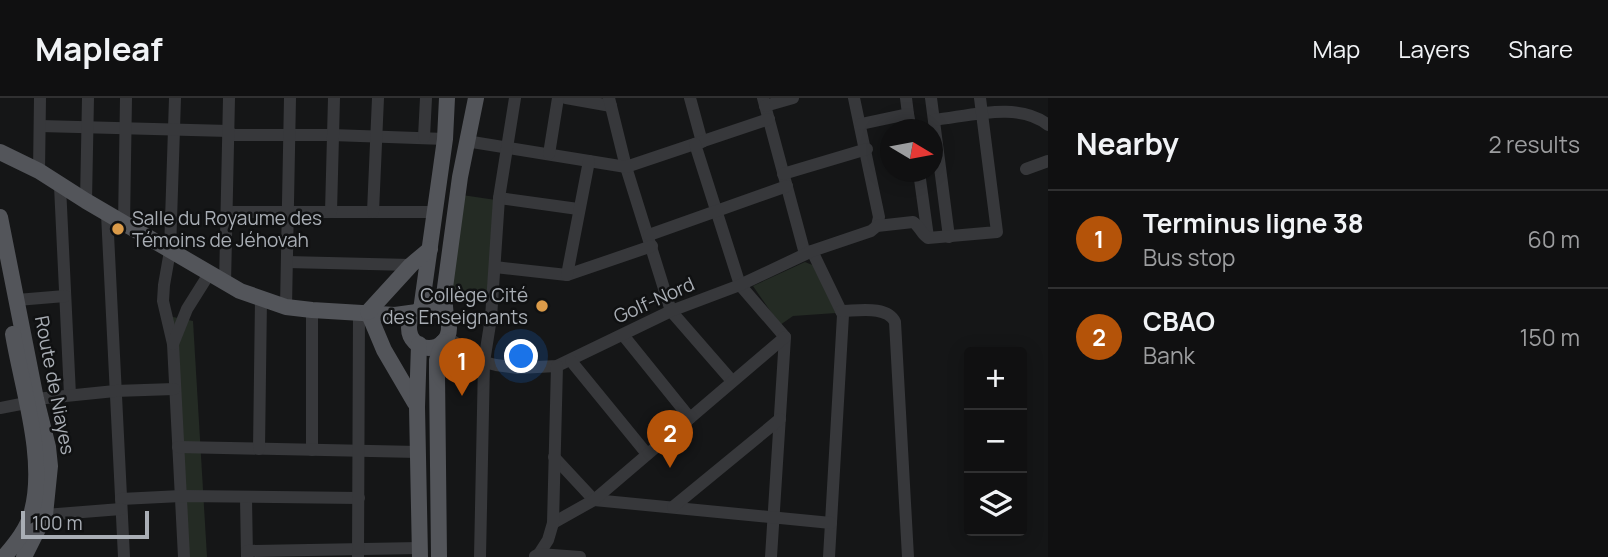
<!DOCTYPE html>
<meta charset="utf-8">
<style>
body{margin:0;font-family:Manrope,sans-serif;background:#19191a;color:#f1f3f6}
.controls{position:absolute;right:21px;bottom:21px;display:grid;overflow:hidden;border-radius:7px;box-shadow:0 4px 18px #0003}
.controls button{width:63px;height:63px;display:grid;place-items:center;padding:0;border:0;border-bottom:2px solid #303031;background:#101011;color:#f1f3f6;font:35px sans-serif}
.compass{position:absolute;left:880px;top:21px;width:63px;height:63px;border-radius:50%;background:#101011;box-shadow:0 4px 18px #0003;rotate:100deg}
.scale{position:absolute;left:21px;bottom:18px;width:128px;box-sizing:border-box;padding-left:7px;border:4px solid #a9aeb5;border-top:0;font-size:19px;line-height:24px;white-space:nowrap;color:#a9aeb5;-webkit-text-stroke:5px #101112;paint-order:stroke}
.you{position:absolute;left:522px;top:259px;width:24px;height:24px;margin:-18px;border:5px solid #fff;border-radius:50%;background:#1a73e8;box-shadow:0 0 0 10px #1a73e833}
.badge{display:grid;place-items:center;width:46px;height:46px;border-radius:50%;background:#b45309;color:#fff;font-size:23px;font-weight:700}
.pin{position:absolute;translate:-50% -58px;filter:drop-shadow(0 2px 4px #0008)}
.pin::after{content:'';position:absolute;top:37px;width:24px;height:21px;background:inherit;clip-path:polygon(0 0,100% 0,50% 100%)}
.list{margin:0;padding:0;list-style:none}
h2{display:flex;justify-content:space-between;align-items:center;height:91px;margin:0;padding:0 28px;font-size:30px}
h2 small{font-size:23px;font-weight:400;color:#9c9d9f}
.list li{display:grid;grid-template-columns:46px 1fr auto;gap:21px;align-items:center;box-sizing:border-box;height:98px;padding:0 28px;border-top:2px solid #303031}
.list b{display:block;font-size:26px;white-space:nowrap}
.list p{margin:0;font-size:23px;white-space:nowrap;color:#9c9d9f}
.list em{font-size:23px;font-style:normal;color:#9c9d9f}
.icon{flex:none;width:38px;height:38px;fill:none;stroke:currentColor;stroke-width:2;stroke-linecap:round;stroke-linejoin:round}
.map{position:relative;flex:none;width:1048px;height:459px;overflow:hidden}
header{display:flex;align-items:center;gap:42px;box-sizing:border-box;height:98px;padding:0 35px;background:#101011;border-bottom:2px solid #303031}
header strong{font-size:33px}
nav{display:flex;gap:38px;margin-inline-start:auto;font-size:24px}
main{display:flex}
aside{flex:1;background:#101011}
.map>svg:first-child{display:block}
</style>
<header>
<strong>Mapleaf</strong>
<nav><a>Map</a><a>Layers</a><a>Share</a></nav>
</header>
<main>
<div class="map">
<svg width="1048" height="459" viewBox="0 0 1048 459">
<rect width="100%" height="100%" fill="#151617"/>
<g fill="#242b24">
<polygon points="462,97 496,102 489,204 446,203"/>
<polygon points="805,164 815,168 836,215 793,218 780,227 753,188"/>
<polygon points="168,218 193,223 207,459 183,459"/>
</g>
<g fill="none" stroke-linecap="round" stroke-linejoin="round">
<g stroke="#37383b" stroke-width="12">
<polyline points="175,0 170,153 164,187 163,203 173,246 184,459"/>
<polyline points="566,0 611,8"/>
<polyline points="609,0 626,69 671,213 732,283"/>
<polyline points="690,0 702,44"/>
<polyline points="763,0 805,156"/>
<polyline points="854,0 879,119 877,128"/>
<polyline points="931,0 949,139"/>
<polyline points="765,8 793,0"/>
<polyline points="908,16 911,32"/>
<path d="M934,22C970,18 1019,3 1048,27"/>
<polyline points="861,26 908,16 906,0"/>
<polyline points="40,28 229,33"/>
<polyline points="228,37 332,37 445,41"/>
<polyline points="424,39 426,0"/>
<polyline points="466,43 626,69 769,21"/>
<polyline points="695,46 740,187 785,239 771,459"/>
<polyline points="549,56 558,0"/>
<polyline points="1026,71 1048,63"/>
<polyline points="39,73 40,0"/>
<polyline points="919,74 928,139"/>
<polyline points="783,76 867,51"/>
<polyline points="60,88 70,297"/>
<polyline points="499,100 578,111"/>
<polyline points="86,103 88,0"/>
<polyline points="227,114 435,114"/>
<polyline points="331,114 334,0"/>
<polyline points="373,114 378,0"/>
<polyline points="107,116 124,459"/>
<polyline points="124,126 126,0"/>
<polyline points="649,137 787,88"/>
<polyline points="812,153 843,217 829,459"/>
<polyline points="287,164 411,167"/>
<polyline points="495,169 567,177 652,148"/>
<polyline points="567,177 589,63"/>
<polyline points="225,186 229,0"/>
<polyline points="17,202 65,198"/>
<polyline points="286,209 290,0"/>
<polyline points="312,212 312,352"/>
<path d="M841,213C857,213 887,207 895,224L908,459"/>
<polyline points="623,237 690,320"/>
<path d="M447,239L484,264L496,267L518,270L557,268L671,213L740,187L812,153L871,133L877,128L913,124C920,128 921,136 928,140L997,134L980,0"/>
<polyline points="173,246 187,211 209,176"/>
<polyline points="571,263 647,356"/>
<polyline points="36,301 115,293 174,291"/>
<polyline points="0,310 26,305"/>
<polyline points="178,349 418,354"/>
<polyline points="259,351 261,201"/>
<polyline points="554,359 594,402 831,425"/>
<polyline points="246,400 247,459"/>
<polyline points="121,401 181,398 359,400"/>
<polyline points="673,409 780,321"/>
<polyline points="45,417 121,411"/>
<polyline points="553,425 594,402 785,239"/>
<polyline points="247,453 419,450"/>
<polyline points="539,456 548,442 553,425 557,268"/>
<polyline points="535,458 539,456 580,459"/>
<polyline points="358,459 359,213"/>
<polyline points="480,459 484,264 491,220 499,100 515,0"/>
</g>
<g stroke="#53555a" stroke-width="16">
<polyline points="0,54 39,73 86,103 240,193 286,209 312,212 395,217 417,214"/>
<polyline points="0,119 36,301 48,349 50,368 45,417 24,459"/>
<circle cx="429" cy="230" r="20"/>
<polyline points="421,212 445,41 447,0"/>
<polyline points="368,214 384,252 415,305"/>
<polyline points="368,214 411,167 430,151"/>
<polyline points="446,220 444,197 460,79 476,0"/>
<polyline points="419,246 417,309 420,459"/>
<path d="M4,459C16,445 28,430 32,413C46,360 22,290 13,236"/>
<polyline points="439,459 437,276 437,262 443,244"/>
</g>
</g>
<g fill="#db9b49" stroke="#101112" stroke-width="2.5">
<circle cx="118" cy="131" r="7"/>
<circle cx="542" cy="208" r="7"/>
</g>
<g text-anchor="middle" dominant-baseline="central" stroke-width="5" stroke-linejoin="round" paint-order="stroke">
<g font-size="19" fill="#a9aeb5" stroke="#101112" text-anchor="start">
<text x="132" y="120">Salle du Royaume des<tspan x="132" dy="22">Témoins de Jéhovah</tspan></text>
<text x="528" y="197" text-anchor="end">Collège Cité<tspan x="528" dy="22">des Enseignants</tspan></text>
</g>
<g font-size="19" fill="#a9aeb5" stroke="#101112">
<text transform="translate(654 202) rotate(-24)">Golf-Nord</text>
<text transform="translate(55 287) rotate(79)">Route de Niayes</text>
</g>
</g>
</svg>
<div class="controls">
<button>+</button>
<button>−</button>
<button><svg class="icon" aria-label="layers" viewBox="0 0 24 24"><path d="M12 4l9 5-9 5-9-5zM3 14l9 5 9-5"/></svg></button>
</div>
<svg class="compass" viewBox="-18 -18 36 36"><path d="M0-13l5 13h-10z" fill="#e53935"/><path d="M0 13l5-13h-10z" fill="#9c9d9f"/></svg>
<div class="scale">100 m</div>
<div class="you"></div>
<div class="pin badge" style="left:462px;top:298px">1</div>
<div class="pin badge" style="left:670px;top:370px">2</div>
</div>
<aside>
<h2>Nearby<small>2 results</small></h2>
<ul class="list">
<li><span class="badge">1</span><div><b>Terminus ligne 38</b><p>Bus stop</p></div><em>60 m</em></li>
<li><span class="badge">2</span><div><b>CBAO</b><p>Bank</p></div><em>150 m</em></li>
</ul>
</aside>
</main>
